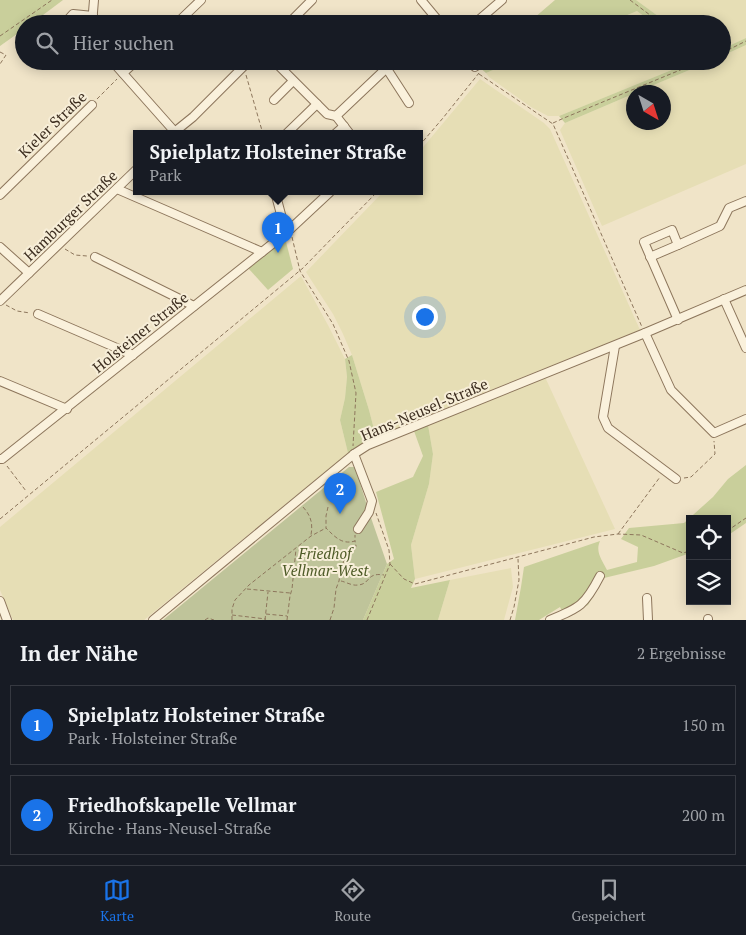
<!DOCTYPE html>
<html lang="de">
<meta charset="utf-8">
<style>
body{margin:0;font-family:"PT Serif",serif;background:#20242c;color:#f1f3f6}
.controls{position:absolute;right:15px;bottom:15px;display:grid;overflow:hidden;border-radius:0px;box-shadow:0 2px 12px #0003}
.controls button{width:45px;height:45px;display:grid;place-items:center;padding:0;border:0;border-bottom:1px solid #363941;background:#171b24;color:#f1f3f6;font:25px sans-serif}
.compass{position:absolute;left:626px;top:85px;width:45px;height:45px;border-radius:50%;background:#171b24;box-shadow:0 2px 12px #0003;rotate:141deg}
.you{position:absolute;left:424px;top:316px;width:18px;height:18px;margin:-12px;border:4px solid #fff;border-radius:50%;background:#1a73e8;box-shadow:0 0 0 8px #1a73e833}
.badge{display:grid;place-items:center;width:32px;height:32px;border-radius:50%;background:#1a73e8;color:#fff;font-size:16px;font-weight:700}
.pin{position:absolute;translate:-50% -41px;filter:drop-shadow(0 1px 2px #0008)}
.pin::after{content:'';position:absolute;top:26px;width:18px;height:15px;background:inherit;clip-path:polygon(0 0,100% 0,50% 100%)}
.popup{position:absolute;left:133px;top:130px;width:290px;height:65px;box-sizing:border-box;display:grid;place-content:center;border-radius:0px;background:#171b24;filter:drop-shadow(0 1px 4px #0005);font-size:16px;white-space:nowrap;color:#9ea1a6}
.popup b{font-size:19px;color:#f1f3f6}
.popup::after{content:'';position:absolute;left:50%;top:100%;margin-left:-10px;border:10px solid transparent;border-top-color:#171b24}
.list{margin:0;padding:0;list-style:none}
h2{display:flex;justify-content:space-between;align-items:center;height:65px;margin:0;padding:0 20px;font-size:21px}
h2 small{font-size:16px;font-weight:400;color:#9ea1a6}
.list li{display:grid;grid-template-columns:32px 1fr auto;gap:15px;align-items:center;box-sizing:border-box;height:80px;margin:0 10px 10px;padding:0 10px;border:1px solid #363941;border-radius:0px}
.list b{display:block;font-size:19px;white-space:nowrap}
.list p{margin:0;font-size:16px;white-space:nowrap;color:#9ea1a6}
.list em{font-size:16px;font-style:normal;color:#9ea1a6}
.icon{flex:none;width:28px;height:28px;fill:none;stroke:currentColor;stroke-width:2;stroke-linecap:round;stroke-linejoin:round}
.map{position:relative;flex:none;width:746px;height:620px;overflow:hidden}
.search{position:absolute;background:#171b24;box-shadow:0 2px 12px #0003;left:15px;right:15px;top:15px;height:55px;display:flex;align-items:center;gap:12px;box-sizing:border-box;padding:0 18px;border-radius:28px;color:#9ea1a6;font-size:19px}
.sheet{height:245px;background:#171b24}
nav{display:flex;justify-content:space-around;align-items:center;box-sizing:border-box;height:70px;border-top:1px solid #363941;background:#171b24;font-size:14px;color:#9ea1a6}
nav a{display:grid;justify-items:center;gap:2px}
nav .on{color:#1a73e8}
.map>svg:first-child{display:block}
</style>
<div class="map">
<svg width="746" height="620" viewBox="0 0 746 620">
<rect width="100%" height="100%" fill="#f0e4c8"/>
<g fill="#e6deb5">
<polygon points="636,0 746,0 746,38 722,49 722,24 669,24"/>
<polygon points="637,11 654,24 606,24"/>
<polygon points="746,45 746,164 602,226 560,130 565,123 633,94 634,122 664,122 664,92 637,92 711,61 722,61 722,56"/>
<polygon points="514,61 679,61 674,69 559,116 548,116 531,107 489,77 486,73"/>
<polygon points="480,79 544,123 550,129 640,330 431,414 376,437 369,410 352,355 343,334 333,314 306,272 383,192 419,192 419,152"/>
<polygon points="301,276 329,327 345,359 347,377 345,398 340,420 348,453 144,620 13,620 0,590 0,527"/>
<polygon points="545,377 615,529 415,579 411,545 429,484 433,454 428,425"/>
<polygon points="511,568 513,587 504,620 438,620 450,580"/>
</g>
<g fill="#c9cf9b">
<polygon points="0,0 63,0 31,24 24,24 24,29 0,46"/>
<polygon points="555,0 636,0 669,24 654,24 637,11 606,24 527,24"/>
<polygon points="746,38 746,45 722,56 722,49"/>
<polygon points="483,61 514,61 486,73 478,66"/>
<polygon points="679,61 711,61 637,92 634,92 633,94 565,123 559,116 674,69"/>
<polygon points="285,238 293,269 268,290 248,268"/>
<polygon points="352,355 369,410 376,437 348,453 340,420 345,398 347,377 345,359"/>
<polygon points="428,425 433,454 429,484 411,545 415,579 411,588 450,580 438,620 363,620 387,564 394,559 376,492 413,477 423,456 414,431"/>
<path d="M746,465V523L727,536V519H690V553L654,566L604,578L588,605L565,617L560,607L539,620H515L521,587L524,567L600,541C595,552 602,560 607,570L637,562L638,547L621,539L629,528L684,523L713,497L728,479Z"/>
</g>
<polygon fill="#bfc49a" points="349,467 355,467 369,512 387,564 363,620 163,620"/>
<g fill="none" stroke-linecap="round" stroke-linejoin="round">
<defs>
<g id="minor">
<polyline points="421,0 441,24"/>
<polyline points="64,24 73,14 93,16"/>
<polyline points="92,24 94,0"/>
<polyline points="176,24 201,0"/>
<polyline points="288,24 312,0"/>
<polyline points="474,24 502,0"/>
<polyline points="112,61 175,132"/>
<polyline points="274,61 327,114 336,116 394,61"/>
<polyline points="470,61 475,67"/>
<polyline points="387,69 409,103"/>
<polyline points="123,73 136,61"/>
<polyline points="274,100 293,81"/>
<polyline points="336,116 350,134"/>
<polyline points="172,134 193,117 249,61"/>
<polyline points="286,134 317,104"/>
<polyline points="335,134 344,126"/>
<polyline points="117,189 262,252"/>
<polyline points="275,192 286,233"/>
<polyline points="0,195 92,105"/>
<polyline points="0,247 29,273"/>
<polyline points="95,257 194,306"/>
<polyline points="650,257 678,245"/>
<polyline points="724,299 746,348"/>
<polyline points="0,301 137,169"/>
<polyline points="38,314 133,355"/>
<polyline points="678,320 644,242 672,230 678,245 720,226 729,208 746,201"/>
<polyline points="645,333 671,390 714,433 746,419"/>
<polyline points="615,346 603,417 608,428 676,479"/>
<polyline points="0,381 67,409"/>
<polyline points="354,454 372,501 369,512 358,529"/>
<polyline points="0,459 2,459 286,233 330,192"/>
<polyline points="647,598 648,620"/>
<polyline points="0,601 7,620"/>
<polyline points="708,619 708,620"/>
<polyline points="153,620 354,454 368,445 645,333 746,290"/>
<path d="M550,620C580,608 585,605 600,576"/>
</g>
</defs>
<use href="#minor" stroke="#8d765c" stroke-width="10"/>
<g stroke="#8d765c" stroke-width="1" stroke-dasharray="4 2.5" stroke-linecap="butt">
<polyline points="630,0 662,24"/>
<polyline points="0,36 52,0"/>
<polyline points="0,52 6,55 0,64"/>
<polyline points="722,53 746,41"/>
<polyline points="681,70 683,61"/>
<polyline points="479,74 553,124 642,327"/>
<polyline points="246,75 263,134"/>
<polyline points="97,99 117,79"/>
<polyline points="553,123 564,118 702,61"/>
<polyline points="419,146 443,118 479,73"/>
<polyline points="292,237 300,271 333,324 349,361 356,393 353,446"/>
<polyline points="65,249 75,255 87,256"/>
<polyline points="6,305 17,311 30,313"/>
<polyline points="7,466 26,491"/>
<polyline points="684,478 691,477 715,454 714,441"/>
<path d="M303,507C311,516 313,523 311,535"/>
<path d="M328,507L326,516V528C335,537 342,545 355,541V535"/>
<polyline points="0,519 303,268 377,192"/>
<polyline points="727,531 746,518"/>
<polyline points="618,534 660,477"/>
<polyline points="390,564 404,579 415,584 594,537 618,534 641,535 683,553 690,551"/>
<path d="M341,581C346,582 352,586 358,585C371,584 366,572 384,575"/>
<polyline points="247,589 290,593"/>
<polyline points="266,614 287,616"/>
<polyline points="232,615 266,619"/>
<polyline points="205,620 208,618 214,620"/>
<polyline points="232,620 232,609 235,600 249,585 311,536 326,528"/>
<polyline points="265,620 268,592"/>
<polyline points="287,620 290,596 292,589 296,549"/>
<polyline points="330,620 334,608 336,589 339,581 341,567 344,561 354,551 356,546 355,541"/>
<polyline points="367,620 390,564 389,550 376,513"/>
<polyline points="510,620 514,607 519,580 518,559"/>
</g>
<use href="#minor" stroke="#faf1dc" stroke-width="8"/>
</g>
<g text-anchor="middle" dominant-baseline="central" stroke-width="4" stroke-linejoin="round" paint-order="stroke">
<g font-size="15" fill="#3d2e20" stroke="#f7eed8">
<text transform="translate(52 124) rotate(-44)">Kieler Straße</text>
<text transform="translate(70 215) rotate(-44)">Hamburger Straße</text>
<text transform="translate(140 332) rotate(-39)">Holsteiner Straße</text>
<text transform="translate(424 409) rotate(-23)">Hans-Neusel-Straße</text>
</g>
<g font-size="15" font-style="italic" fill="#4d5a26" stroke="#f7eed8">
<text x="325" y="553">Friedhof<tspan x="325" dy="17">Vellmar-West</tspan></text>
</g>
</g>
</svg>
<div class="controls">
<button><svg class="icon" aria-label="locate" viewBox="0 0 24 24"><circle cx="12" cy="12" r="6"/><path d="M12 2v4M12 18v4M2 12h4M18 12h4"/></svg></button>
<button><svg class="icon" aria-label="layers" viewBox="0 0 24 24"><path d="M12 4l9 5-9 5-9-5zM3 14l9 5 9-5"/></svg></button>
</div>
<svg class="compass" viewBox="-18 -18 36 36"><path d="M0-13l5 13h-10z" fill="#e53935"/><path d="M0 13l5-13h-10z" fill="#9ea1a6"/></svg>
<div class="you"></div>
<div class="pin badge" style="left:278px;top:253px">1</div>
<div class="popup"><b>Spielplatz Holsteiner Straße</b>Park</div>
<div class="pin badge" style="left:340px;top:514px">2</div>
<div class="search"><svg class="icon" aria-label="search" viewBox="0 0 24 24"><circle cx="10" cy="10" r="6"/><path d="M15 15l6 6"/></svg>Hier suchen</div>
</div>
<section class="sheet">
<h2>In der Nähe<small>2 Ergebnisse</small></h2>
<ul class="list">
<li><span class="badge">1</span><div><b>Spielplatz Holsteiner Straße</b><p>Park · Holsteiner Straße</p></div><em>150 m</em></li>
<li><span class="badge">2</span><div><b>Friedhofskapelle Vellmar</b><p>Kirche · Hans-Neusel-Straße</p></div><em>200 m</em></li>
</ul>
</section>
<nav>
<a class="on"><svg class="icon" aria-label="map" viewBox="0 0 24 24"><path d="M3 6l6-2 6 2 6-2v14l-6 2-6-2-6 2zM9 4v14M15 6v14"/></svg>Karte</a>
<a><svg class="icon" aria-label="directions" viewBox="0 0 24 24"><path d="M12 3l9 9-9 9-9-9zM9 14v-3h6M13 9l2 2-2 2"/></svg>Route</a>
<a><svg class="icon" aria-label="saved" viewBox="0 0 24 24"><path d="M7 4h10v16l-5-4-5 4z"/></svg>Gespeichert</a>
</nav>
